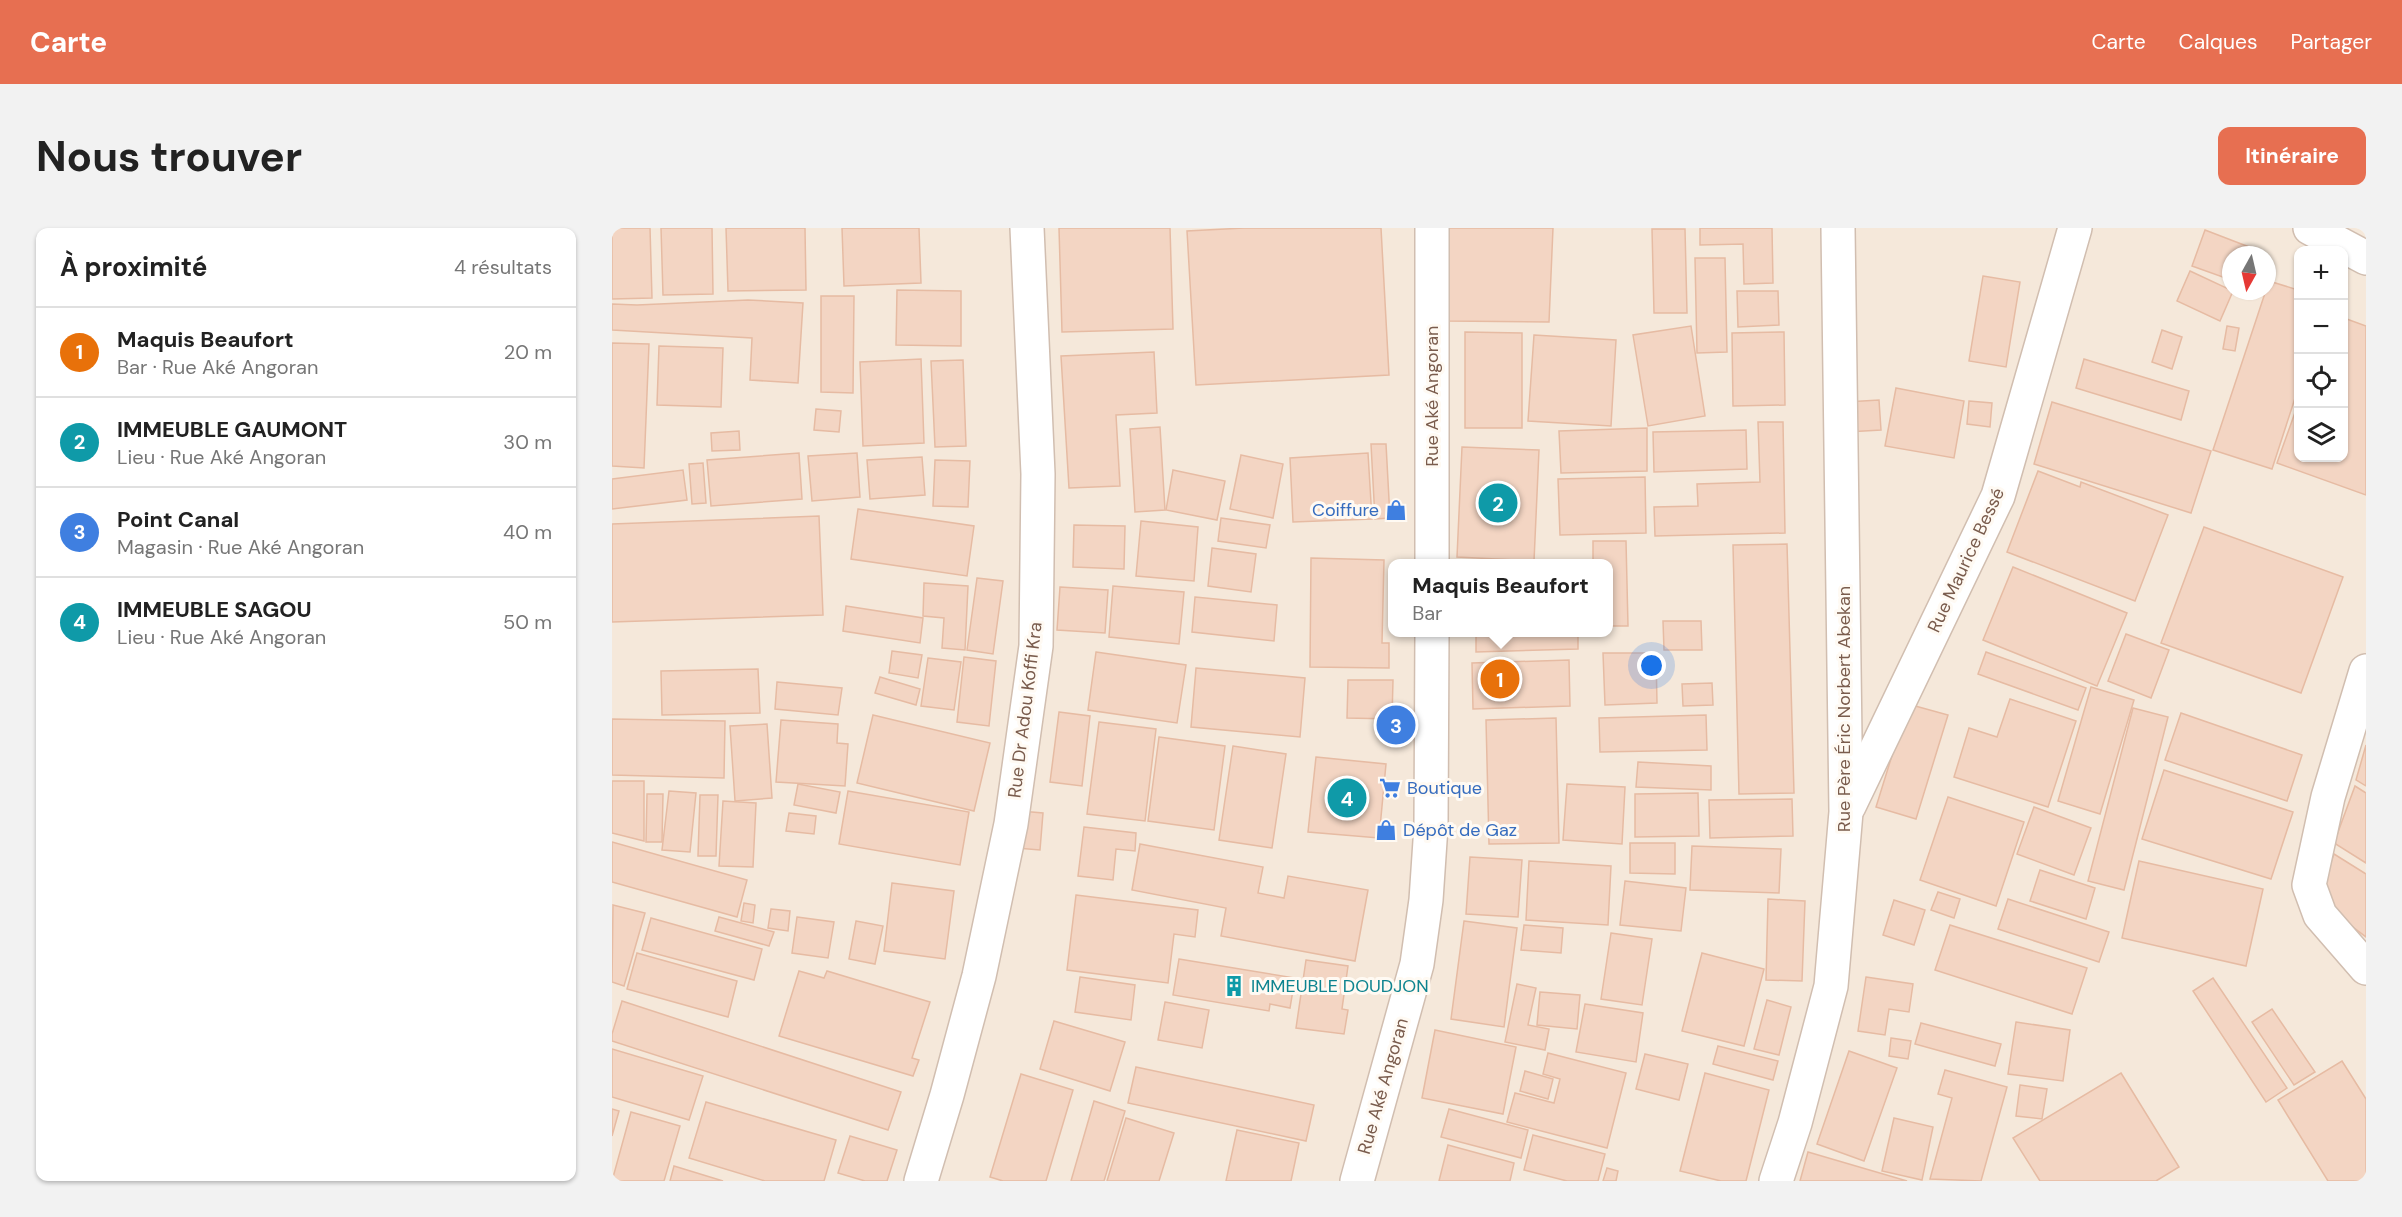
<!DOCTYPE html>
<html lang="fr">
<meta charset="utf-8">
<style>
body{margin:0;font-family:"DM Sans",sans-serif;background:#f2f2f2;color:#222}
.controls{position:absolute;right:18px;top:18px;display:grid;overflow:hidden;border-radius:12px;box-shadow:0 2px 4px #0004}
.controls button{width:54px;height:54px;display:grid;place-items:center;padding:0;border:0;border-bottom:2px solid #e0e0e0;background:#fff;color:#222;font:30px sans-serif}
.compass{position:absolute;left:1610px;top:18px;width:54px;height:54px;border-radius:50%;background:#fff;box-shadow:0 2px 4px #0004;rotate:188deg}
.you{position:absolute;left:1040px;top:438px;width:21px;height:21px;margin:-15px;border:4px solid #fff;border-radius:50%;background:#1a73e8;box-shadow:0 0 0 9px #1a73e833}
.badge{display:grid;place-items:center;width:39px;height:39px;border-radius:50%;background:#e76f51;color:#fff;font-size:20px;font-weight:700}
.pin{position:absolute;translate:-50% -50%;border:3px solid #fff;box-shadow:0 2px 6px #0006}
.popup{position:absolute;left:776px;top:331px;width:225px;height:78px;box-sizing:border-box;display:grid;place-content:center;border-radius:12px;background:#fff;filter:drop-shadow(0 2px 4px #0005);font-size:20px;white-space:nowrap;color:#767676}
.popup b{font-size:22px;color:#222}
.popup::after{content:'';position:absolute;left:50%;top:100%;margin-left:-12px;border:12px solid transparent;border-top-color:#fff}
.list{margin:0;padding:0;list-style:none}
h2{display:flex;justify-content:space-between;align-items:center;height:78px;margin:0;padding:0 24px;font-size:26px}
h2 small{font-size:20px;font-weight:400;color:#767676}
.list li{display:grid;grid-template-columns:39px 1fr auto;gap:18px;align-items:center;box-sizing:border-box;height:90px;padding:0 24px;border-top:2px solid #e0e0e0}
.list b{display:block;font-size:22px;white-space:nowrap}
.list p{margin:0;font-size:20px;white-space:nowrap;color:#767676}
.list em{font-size:20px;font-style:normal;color:#767676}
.icon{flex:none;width:33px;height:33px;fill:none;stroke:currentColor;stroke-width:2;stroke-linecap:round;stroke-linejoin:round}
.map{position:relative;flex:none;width:1754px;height:953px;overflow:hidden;border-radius:12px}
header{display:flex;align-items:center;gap:36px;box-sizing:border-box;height:84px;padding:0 30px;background:#e76f51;color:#fff}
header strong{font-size:28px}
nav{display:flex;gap:33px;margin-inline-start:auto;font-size:21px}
.intro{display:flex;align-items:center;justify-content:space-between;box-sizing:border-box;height:144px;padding:0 36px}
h1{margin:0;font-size:42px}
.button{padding:15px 27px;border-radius:12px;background:#e76f51;color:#fff;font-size:21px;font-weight:700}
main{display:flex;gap:36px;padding:0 36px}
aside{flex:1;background:#fff;border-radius:12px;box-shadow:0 2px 4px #0004}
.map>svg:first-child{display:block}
</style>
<header>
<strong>Carte</strong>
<nav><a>Carte</a><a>Calques</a><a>Partager</a></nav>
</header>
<div class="intro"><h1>Nous trouver</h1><a class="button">Itinéraire</a></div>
<main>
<aside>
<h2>À proximité<small>4 résultats</small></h2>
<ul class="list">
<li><span class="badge" style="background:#e8710a">1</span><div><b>Maquis Beaufort</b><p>Bar · Rue Aké Angoran</p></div><em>20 m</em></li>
<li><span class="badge" style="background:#0f9aa8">2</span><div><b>IMMEUBLE GAUMONT</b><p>Lieu · Rue Aké Angoran</p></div><em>30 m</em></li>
<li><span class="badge" style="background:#3f7fe0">3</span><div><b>Point Canal</b><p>Magasin · Rue Aké Angoran</p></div><em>40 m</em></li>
<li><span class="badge" style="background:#0f9aa8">4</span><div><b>IMMEUBLE SAGOU</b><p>Lieu · Rue Aké Angoran</p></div><em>50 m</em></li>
</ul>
</aside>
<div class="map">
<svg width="1754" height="953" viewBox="0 0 1754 953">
<rect width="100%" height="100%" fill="#fdf6ec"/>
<path fill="#f5e8da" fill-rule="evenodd" d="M0,0H1754V953H0ZM1686,22H1732V230H1686ZM1619,27H1655V63H1619ZM780,336H996V404H780Z"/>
<g fill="#f3d5c3" stroke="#e6bba3" stroke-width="1.5">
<polygon points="0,0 38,0 40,70 0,71"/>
<polygon points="49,0 100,0 101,66 51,67"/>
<polygon points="114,0 193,0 194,62 116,63"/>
<polygon points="230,0 307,0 309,55 232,58"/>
<polygon points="447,0 558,0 561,101 450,104"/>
<polygon points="632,0 769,0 777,147 584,157 575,3"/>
<polygon points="837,0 941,0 937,94 835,93"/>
<polygon points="1088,0 1160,0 1161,55 1132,56 1131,16 1088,17"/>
<polygon points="1040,1 1073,1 1075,85 1042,85"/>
<polygon points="1593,2 1645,22 1643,27 1619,27 1619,52 1580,38"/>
<polygon points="1083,30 1113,30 1115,124 1085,125"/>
<polygon points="1578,43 1621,63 1608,93 1565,73"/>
<polygon points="1371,48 1408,54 1394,139 1357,133"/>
<polygon points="1657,53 1686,62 1686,161 1660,241 1601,222"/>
<polygon points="285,62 349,63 349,118 284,117"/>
<polygon points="1125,63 1166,63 1167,97 1126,99"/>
<polygon points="209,68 242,68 241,165 209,164"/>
<polygon points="136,72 191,75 186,155 138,152 140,110 0,102 0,76 25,77"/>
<polygon points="1732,90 1754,98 1754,267 1665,235 1686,176 1686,230 1732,230"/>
<polygon points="1079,98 1093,188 1036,198 1021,107"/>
<polygon points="1615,98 1627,100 1623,123 1611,121"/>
<polygon points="1550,102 1570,109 1560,141 1540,134"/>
<polygon points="853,104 910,105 910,200 853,200"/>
<polygon points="1172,104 1173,177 1121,178 1120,105"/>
<polygon points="922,107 1004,112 999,198 916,193"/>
<polygon points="0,115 37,116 32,240 0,238"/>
<polygon points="47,118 111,120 109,179 45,177"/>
<polygon points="542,124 545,185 504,187 508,258 457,260 449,128"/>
<polygon points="309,131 312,215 251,218 248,134"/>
<polygon points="1472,131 1577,163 1569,192 1464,160"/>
<polygon points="351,132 354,218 323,219 319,133"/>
<polygon points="1284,160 1352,173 1342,230 1273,218"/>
<polygon points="1267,172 1269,202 1235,204 1234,174"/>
<polygon points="1357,173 1380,175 1378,199 1355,196"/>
<polygon points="1440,174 1599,223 1579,285 1422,236"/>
<polygon points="204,181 229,183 227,204 202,202"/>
<polygon points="1146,194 1171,194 1173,305 1043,308 1042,279 1086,278 1085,256 1148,254"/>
<polygon points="548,199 553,282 523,284 518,201"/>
<polygon points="1035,200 1035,243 949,245 947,203"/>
<polygon points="1134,202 1135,241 1042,244 1041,204"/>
<polygon points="127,203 128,222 100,223 99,205"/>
<polygon points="759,216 774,216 778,290 763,291"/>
<polygon points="850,219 927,222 922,333 845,329"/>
<polygon points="187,225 190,271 99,278 95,232"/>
<polygon points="245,225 248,269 200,273 196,228"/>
<polygon points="756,225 760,291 681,294 678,230"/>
<polygon points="629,227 671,236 661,290 618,281"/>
<polygon points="310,229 313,267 258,271 255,232"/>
<polygon points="323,232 358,233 356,279 321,278"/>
<polygon points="91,235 94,275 80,276 77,236"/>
<polygon points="71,242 75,272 0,281 0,251"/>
<polygon points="561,242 613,253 605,292 554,282"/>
<polygon points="1426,243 1468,259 1469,254 1556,287 1523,373 1395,324"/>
<polygon points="1033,249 1034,305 948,307 946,251"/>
<polygon points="246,281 362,298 355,348 239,331"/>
<polygon points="207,288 211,387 0,394 0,296"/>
<polygon points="609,290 658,297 654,320 606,313"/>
<polygon points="529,293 586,299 582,353 524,348"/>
<polygon points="462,297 513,298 512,341 461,339"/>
<polygon points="1592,299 1731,349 1689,465 1549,415"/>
<polygon points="981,313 1014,313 1016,398 996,398 996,336 981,336"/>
<polygon points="1175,316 1182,565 1127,566 1121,317"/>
<polygon points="600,320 644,326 639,364 596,358"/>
<polygon points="699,330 772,332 770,415 777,415 777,440 698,439"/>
<polygon points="1401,339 1515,385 1485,458 1371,412"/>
<polygon points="365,350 391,353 381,426 355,422"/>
<polygon points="312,355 356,358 353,422 330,420 332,390 311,388"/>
<polygon points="501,358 572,364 567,416 497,409"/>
<polygon points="448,359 496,362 493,405 445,402"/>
<polygon points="583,369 665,377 662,413 580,404"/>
<polygon points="234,378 311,390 308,415 231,403"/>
<polygon points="1051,393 1089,393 1090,422 1052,422"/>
<polygon points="864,404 966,404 966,421 864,424"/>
<polygon points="1514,406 1557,422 1539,470 1496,453"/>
<polygon points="280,423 310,427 306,450 277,445"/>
<polygon points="484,424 574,437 565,495 476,482"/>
<polygon points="1374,424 1474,460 1466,482 1366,446"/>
<polygon points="991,425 1044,425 1045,475 993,477"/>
<polygon points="352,429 384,433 377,498 345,494"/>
<polygon points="316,430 349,434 342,482 309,478"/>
<polygon points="957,432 958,478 861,481 860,435"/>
<polygon points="584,440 693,450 688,509 579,499"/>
<polygon points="146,441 148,485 50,487 49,443"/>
<polygon points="268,449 308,461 304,477 263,465"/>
<polygon points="736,452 781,452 780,491 735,490"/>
<polygon points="165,454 230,460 226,487 163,481"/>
<polygon points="1100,455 1101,477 1071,478 1070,456"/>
<polygon points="1479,459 1522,472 1488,586 1446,573"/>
<polygon points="1398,471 1464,493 1436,579 1342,549 1357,500 1385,509"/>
<polygon points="1296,476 1336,487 1304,591 1264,579"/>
<polygon points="1521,480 1556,489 1512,662 1476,653"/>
<polygon points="447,484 478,488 470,558 438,554"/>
<polygon points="1569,485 1690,527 1675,573 1553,532"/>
<polygon points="261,487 378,515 362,583 245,555"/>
<polygon points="1094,487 1095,522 988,524 987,490"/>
<polygon points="944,490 947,615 877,616 874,492"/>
<polygon points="0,491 113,493 112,550 0,547"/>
<polygon points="169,492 226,496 225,515 236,516 233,558 164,554"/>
<polygon points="487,494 544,501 533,593 475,586"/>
<polygon points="155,496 160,570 123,573 118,498"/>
<polygon points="547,509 613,518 602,602 536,593"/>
<polygon points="1754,517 1754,558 1744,552"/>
<polygon points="621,518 674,526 660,620 607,612"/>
<polygon points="704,529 774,536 767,610 696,604"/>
<polygon points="1026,534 1099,538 1099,562 1024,559"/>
<polygon points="1552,542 1681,584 1659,651 1530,611"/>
<polygon points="0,553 32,553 32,613 0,605"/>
<polygon points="186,556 228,564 224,585 182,577"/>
<polygon points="955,556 1013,559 1010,616 951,612"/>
<polygon points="1743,558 1754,565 1754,635 1722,615"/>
<polygon points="57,563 84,565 78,624 50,622"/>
<polygon points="236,563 357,584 348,637 227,616"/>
<polygon points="1086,565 1087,608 1023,609 1023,566"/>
<polygon points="35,566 51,566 50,614 34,614"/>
<polygon points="88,567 106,567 104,628 86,628"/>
<polygon points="1336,569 1412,594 1384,678 1308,652"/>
<polygon points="1180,571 1181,608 1098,610 1097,572"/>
<polygon points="111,573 144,575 141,639 107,638"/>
<polygon points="1422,579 1479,600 1462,647 1405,626"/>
<polygon points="408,583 431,585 428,622 404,620"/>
<polygon points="177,585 204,588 202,606 174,603"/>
<polygon points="472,599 524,605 523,623 504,621 501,652 466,648"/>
<polygon points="0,614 135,652 125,689 0,654"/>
<polygon points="1018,615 1063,615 1063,646 1018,645"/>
<polygon points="528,616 651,639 646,665 672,670 676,648 756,662 743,733 609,708 614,680 520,662"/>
<polygon points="1080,618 1169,621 1167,665 1078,662"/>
<polygon points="1722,626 1754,646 1754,709 1705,672"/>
<polygon points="858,629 910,632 906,689 854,686"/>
<polygon points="917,633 999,638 996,697 914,692"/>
<polygon points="1527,633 1651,661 1634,738 1510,710"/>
<polygon points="1428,642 1483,660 1474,691 1418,673"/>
<polygon points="1013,653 1074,660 1069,703 1008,697"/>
<polygon points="280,655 342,663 333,731 272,723"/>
<polygon points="1326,664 1348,671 1342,690 1319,682"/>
<polygon points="464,667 586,682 583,709 562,706 556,755 455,742"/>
<polygon points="1156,671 1193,673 1190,753 1154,752"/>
<polygon points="1396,671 1497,704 1487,734 1386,701"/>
<polygon points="1282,672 1313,682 1302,717 1271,707"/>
<polygon points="132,675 143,677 141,695 129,693"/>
<polygon points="1,677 33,685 12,758 0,754"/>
<polygon points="159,681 178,683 176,703 156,700"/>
<polygon points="107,689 162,704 157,718 103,703"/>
<polygon points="185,689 222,694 216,730 180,725"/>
<polygon points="39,690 150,721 142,752 30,722"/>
<polygon points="244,693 271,698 263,736 237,731"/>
<polygon points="852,693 905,700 892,799 839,791"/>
<polygon points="912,697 951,700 949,725 909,722"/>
<polygon points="1338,697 1475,740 1460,786 1323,742"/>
<polygon points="999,705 1040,711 1030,777 989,771"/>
<polygon points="25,725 125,753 116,789 15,761"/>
<polygon points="1090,725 1152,741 1132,818 1070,803"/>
<polygon points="567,731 683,750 678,780 658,776 657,783 561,767"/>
<polygon points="694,732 736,738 730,781 736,782 732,806 684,800"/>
<polygon points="187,743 212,750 215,743 318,774 300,830 307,832 301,848 167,808"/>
<polygon points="468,749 523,757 519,792 463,784"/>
<polygon points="1254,749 1301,756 1297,784 1277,781 1273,807 1246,803"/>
<polygon points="1601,750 1675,860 1654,874 1581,763"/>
<polygon points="905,756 924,760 916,797 937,801 933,822 893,814"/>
<polygon points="928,764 968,767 965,801 925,797"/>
<polygon points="1155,772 1179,779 1167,827 1142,821"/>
<polygon points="10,773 289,864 276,902 0,813 0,806"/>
<polygon points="553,774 597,782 590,820 546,812"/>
<polygon points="973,776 1031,785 1024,834 964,824"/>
<polygon points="1660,781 1703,844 1682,857 1640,794"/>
<polygon points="442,793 513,814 498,863 428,841"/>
<polygon points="1404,794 1458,802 1451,853 1396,846"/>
<polygon points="1309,795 1389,816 1383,838 1303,816"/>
<polygon points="823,802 904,819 891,886 810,870"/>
<polygon points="1279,810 1299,813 1296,831 1277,828"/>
<polygon points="1106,818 1166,833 1161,852 1101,836"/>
<polygon points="0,821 91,848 77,892 0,869"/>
<polygon points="1237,823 1285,840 1252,933 1205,916"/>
<polygon points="936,825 1014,845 995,920 895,894 903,865 942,875 948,851 931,846"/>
<polygon points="1033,826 1076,836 1067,872 1024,861"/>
<polygon points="1730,833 1754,871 1754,953 1716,953 1666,872"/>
<polygon points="524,839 702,877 694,913 516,875"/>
<polygon points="1333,842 1395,859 1369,953 1318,951 1340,870 1326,866"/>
<polygon points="913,843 941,851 936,871 908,863"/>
<polygon points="1093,845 1157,862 1134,953 1109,953 1068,943"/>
<polygon points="1509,845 1567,939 1544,953 1428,953 1401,910"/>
<polygon points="409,846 461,862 434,953 391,953 378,949"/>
<polygon points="1408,857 1435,861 1430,891 1404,888"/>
<polygon points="482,873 513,883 492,953 459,953"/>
<polygon points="94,874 224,912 212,953 153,953 77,930"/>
<polygon points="0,881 7,883 0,908"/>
<polygon points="837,881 916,902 909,930 829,909"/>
<polygon points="19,884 68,898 52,953 0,953"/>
<polygon points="514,890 562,905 547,953 495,953"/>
<polygon points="1282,890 1321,899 1310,952 1270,943"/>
<polygon points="625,902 687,915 679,953 614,953"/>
<polygon points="921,907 993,926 986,953 955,953 912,942"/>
<polygon points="238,908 285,922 275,953 253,953 226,945"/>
<polygon points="836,917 902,935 898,953 827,953"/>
<polygon points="1196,924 1295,953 1188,953"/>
<polygon points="62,938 111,953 58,953"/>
<polygon points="995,940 1006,943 1004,953 991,953"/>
</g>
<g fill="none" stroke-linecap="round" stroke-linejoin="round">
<defs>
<g id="minor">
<polyline points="820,0 820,336"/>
<polyline points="1698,0 1754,30"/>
<polyline points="1754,443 1716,569 1697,657 1708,687 1754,740"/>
<polyline points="1237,578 1386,268 1463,0"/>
<polyline points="309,953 335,867 367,748 399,596 424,418 426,246 415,0"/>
<polyline points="745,953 805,736 814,672 819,598 820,404"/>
<polyline points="1164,953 1183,895 1219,758 1234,584 1226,0"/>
</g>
</defs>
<use href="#minor" stroke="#d1beb0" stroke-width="36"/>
<use href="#minor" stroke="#fff" stroke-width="33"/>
</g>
<defs>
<symbol id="shop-bare" viewBox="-9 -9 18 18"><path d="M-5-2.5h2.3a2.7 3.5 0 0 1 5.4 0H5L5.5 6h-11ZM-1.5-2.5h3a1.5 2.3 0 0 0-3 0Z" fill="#3f7fe0" stroke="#fffaf3" stroke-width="2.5" paint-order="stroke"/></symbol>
<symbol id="supermarket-bare" viewBox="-9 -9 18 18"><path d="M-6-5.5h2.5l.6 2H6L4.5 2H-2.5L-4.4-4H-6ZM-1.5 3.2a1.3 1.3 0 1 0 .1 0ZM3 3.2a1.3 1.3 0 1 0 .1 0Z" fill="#3f7fe0" stroke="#fffaf3" stroke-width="2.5" paint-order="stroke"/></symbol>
<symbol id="building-bare" viewBox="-9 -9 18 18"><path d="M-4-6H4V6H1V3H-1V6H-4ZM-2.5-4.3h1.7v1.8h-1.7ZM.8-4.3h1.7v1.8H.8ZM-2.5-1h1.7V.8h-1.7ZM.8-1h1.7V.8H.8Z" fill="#0f9aa8" stroke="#fffaf3" stroke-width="2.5" paint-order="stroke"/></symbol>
</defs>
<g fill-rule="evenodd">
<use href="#shop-bare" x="769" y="267" width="30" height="30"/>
<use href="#supermarket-bare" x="763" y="545" width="30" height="30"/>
<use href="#shop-bare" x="759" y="587" width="30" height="30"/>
<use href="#building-bare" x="607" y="743" width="30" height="30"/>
</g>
<g text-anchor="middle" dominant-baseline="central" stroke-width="6" stroke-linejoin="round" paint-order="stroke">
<g font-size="18" fill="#7a5c4d" stroke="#fffaf3">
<text transform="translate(820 168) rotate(-90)">Rue Aké Angoran</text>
<text transform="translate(1354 332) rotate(-65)">Rue Maurice Bessé</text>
<text transform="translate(1232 481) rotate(-90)">Rue Père Éric Norbert Abekan</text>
<text transform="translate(413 482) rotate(-83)">Rue Dr Adou Koffi Kra</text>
<text transform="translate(771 858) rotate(-74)">Rue Aké Angoran</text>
</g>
<g font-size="18" fill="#366cbe" stroke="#fffaf3" text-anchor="start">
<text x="767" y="282" text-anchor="end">Coiffure</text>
<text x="795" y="560">Boutique</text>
<text x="791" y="602">Dépôt de Gaz</text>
</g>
<g font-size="18" fill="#0d838f" stroke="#fffaf3" text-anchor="start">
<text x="639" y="758">IMMEUBLE DOUDJON</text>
</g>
</g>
</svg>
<div class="controls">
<button>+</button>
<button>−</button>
<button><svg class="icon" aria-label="locate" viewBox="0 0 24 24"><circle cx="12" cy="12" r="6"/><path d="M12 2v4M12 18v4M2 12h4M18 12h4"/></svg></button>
<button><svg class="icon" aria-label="layers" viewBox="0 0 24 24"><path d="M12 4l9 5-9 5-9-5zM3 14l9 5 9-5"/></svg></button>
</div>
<svg class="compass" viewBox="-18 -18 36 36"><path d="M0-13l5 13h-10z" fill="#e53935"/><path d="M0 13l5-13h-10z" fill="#767676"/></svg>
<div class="you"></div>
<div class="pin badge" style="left:888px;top:451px;background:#e8710a">1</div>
<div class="popup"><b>Maquis Beaufort</b>Bar</div>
<div class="pin badge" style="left:886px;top:275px;background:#0f9aa8">2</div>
<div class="pin badge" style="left:784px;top:497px;background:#3f7fe0">3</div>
<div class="pin badge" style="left:735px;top:570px;background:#0f9aa8">4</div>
</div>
</main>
